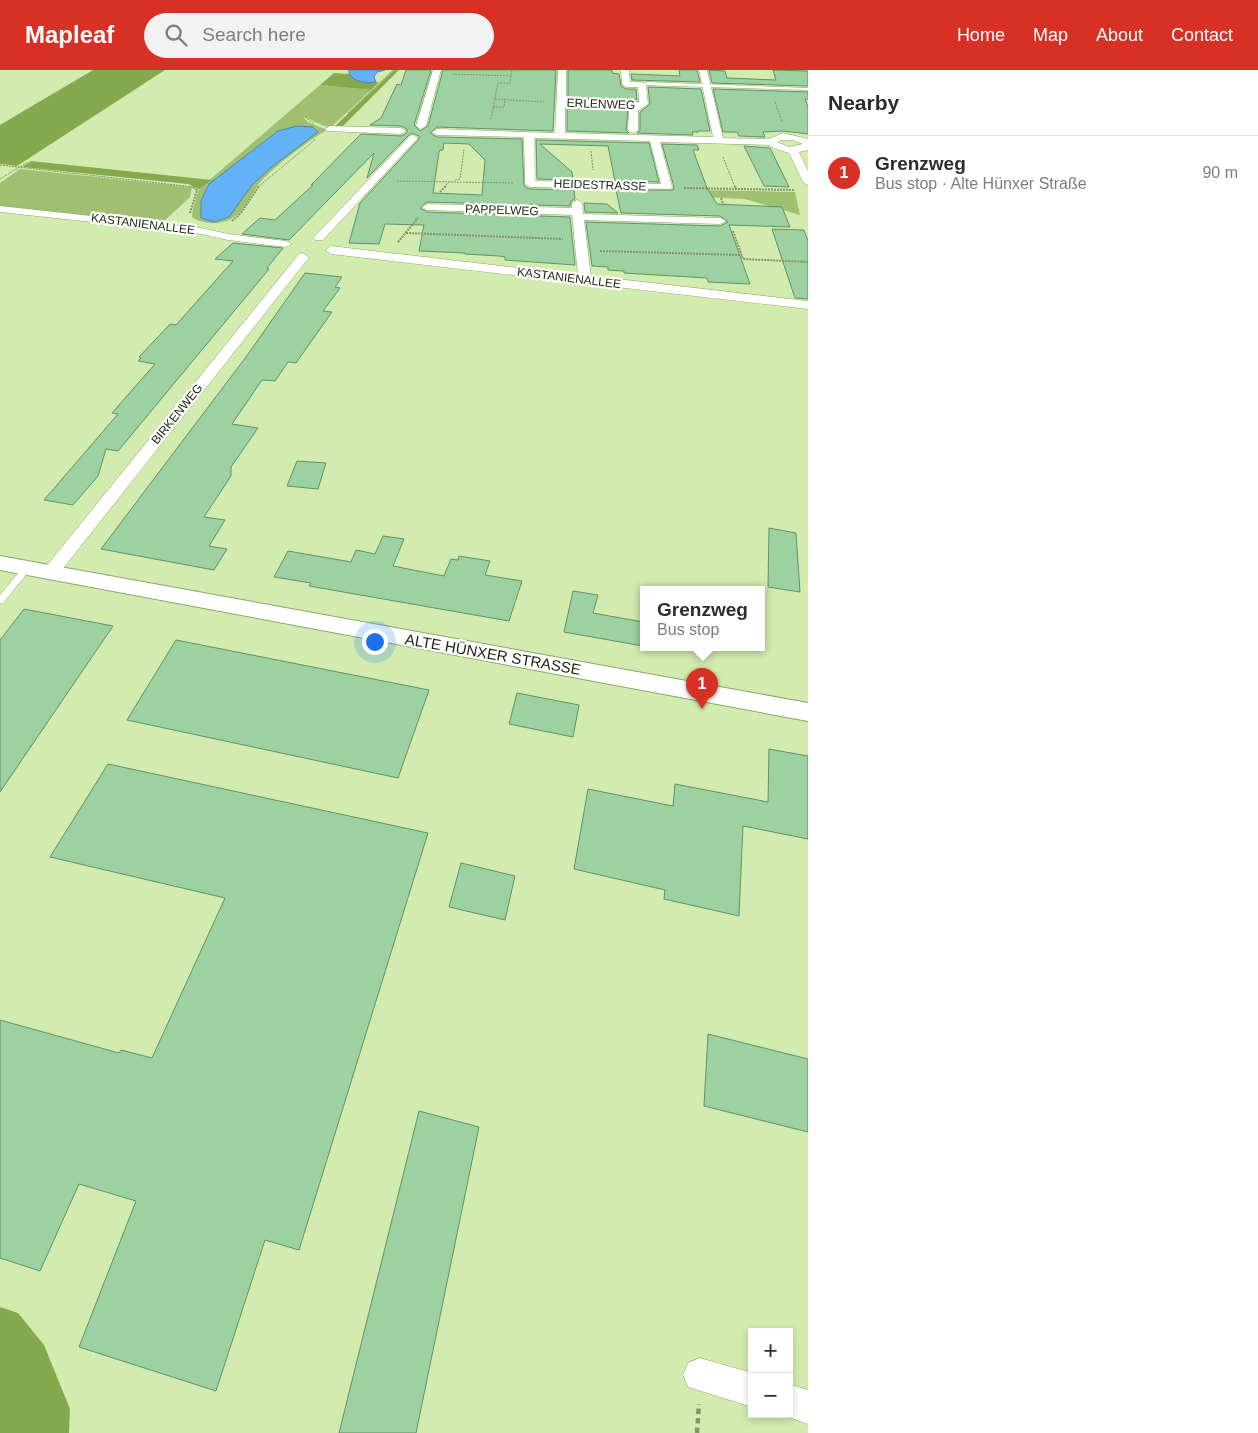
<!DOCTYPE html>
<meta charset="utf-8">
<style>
body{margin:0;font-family:Arial,sans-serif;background:#f2f2f3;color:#2b2b33}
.controls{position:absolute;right:15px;bottom:15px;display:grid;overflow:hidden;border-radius:0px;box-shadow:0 2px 8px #0003}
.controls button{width:45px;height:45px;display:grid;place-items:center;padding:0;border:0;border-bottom:1px solid #e1e1e2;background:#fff;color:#2b2b33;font:25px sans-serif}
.you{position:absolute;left:374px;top:571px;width:18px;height:18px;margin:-12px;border:4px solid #fff;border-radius:50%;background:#1a73e8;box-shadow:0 0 0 8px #1a73e833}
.badge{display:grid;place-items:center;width:32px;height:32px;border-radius:50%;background:#d93025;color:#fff;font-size:16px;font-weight:700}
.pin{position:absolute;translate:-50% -41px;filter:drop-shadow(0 1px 2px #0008)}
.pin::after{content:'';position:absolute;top:26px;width:18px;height:15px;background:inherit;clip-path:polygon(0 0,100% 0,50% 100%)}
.popup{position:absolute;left:640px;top:516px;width:125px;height:65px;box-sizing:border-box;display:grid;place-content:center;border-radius:0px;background:#fff;filter:drop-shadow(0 1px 4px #0005);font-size:16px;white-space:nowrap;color:#7c7c81}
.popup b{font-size:19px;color:#2b2b33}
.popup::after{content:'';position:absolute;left:50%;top:100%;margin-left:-10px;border:10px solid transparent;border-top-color:#fff}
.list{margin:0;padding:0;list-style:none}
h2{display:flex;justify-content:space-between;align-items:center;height:65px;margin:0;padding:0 20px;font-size:21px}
h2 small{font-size:16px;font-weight:400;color:#7c7c81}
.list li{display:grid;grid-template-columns:32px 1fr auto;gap:15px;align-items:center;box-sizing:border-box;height:75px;padding:0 20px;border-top:1px solid #e1e1e2}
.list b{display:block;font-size:19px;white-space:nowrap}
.list p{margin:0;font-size:16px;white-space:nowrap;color:#7c7c81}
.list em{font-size:16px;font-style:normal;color:#7c7c81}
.icon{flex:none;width:28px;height:28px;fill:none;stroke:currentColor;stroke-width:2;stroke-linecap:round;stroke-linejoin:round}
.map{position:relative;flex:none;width:808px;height:1363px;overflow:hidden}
header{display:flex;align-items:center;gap:30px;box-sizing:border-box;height:70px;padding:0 25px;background:#d93025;color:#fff}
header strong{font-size:24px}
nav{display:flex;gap:28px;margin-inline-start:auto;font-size:18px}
.search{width:350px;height:45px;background:#f2f2f3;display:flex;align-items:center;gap:12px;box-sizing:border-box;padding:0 18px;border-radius:28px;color:#7c7c81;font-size:19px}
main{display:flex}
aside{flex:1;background:#fff}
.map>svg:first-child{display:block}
</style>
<header>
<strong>Mapleaf</strong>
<div class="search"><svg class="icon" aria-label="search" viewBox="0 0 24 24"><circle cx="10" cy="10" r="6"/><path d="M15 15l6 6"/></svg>Search here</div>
<nav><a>Home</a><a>Map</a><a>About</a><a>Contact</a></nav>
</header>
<main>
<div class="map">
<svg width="808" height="1363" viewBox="0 0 808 1363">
<rect width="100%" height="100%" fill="#d2ecaf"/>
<g fill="#9fbf71">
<path d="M320,15L371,20L331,57C320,57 312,48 303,47L308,52L327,60C308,71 279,93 263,109C251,121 246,143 229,150C218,155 202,154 192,147L193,138L199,119Z"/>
<polygon points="20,99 192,117 190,127 161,154 0,137 0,113"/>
<polygon points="698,120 795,122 800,145 745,129 698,127"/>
</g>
<g fill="#85aa4d">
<polygon points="93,0 165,0 17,96 0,94 0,55"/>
<polygon points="394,0 399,0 341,58 334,57"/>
<path d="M334,3L349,4C357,13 368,13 379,12L371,20L320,15Z"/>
<polygon points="31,91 212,110 199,119 188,114 22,97"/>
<polygon points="0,1237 18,1243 44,1275 70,1339 69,1363 0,1363"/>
</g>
<g fill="#63b2f7" stroke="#4d87b0">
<path d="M349,0H385L377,2L374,7L376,12C366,14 355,12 349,4Z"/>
<polygon points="297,56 313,57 318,62 273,96 252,115 229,147 214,152 201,148 201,131 209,114 278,61"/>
</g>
<g fill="#9dd1a2" stroke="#609165" fill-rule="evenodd">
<path d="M406,0H431L414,55L420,61L428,56L443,0H556L553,61L437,57L430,63L437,67L522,69L524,116L530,119L574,120L575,129L571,131L570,136L427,132L420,138L427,142L570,147L575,195L505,190V187L499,186L465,184V183L419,181L424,155L385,154L379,174L349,173L360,133L419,69V66L412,63L409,65L367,108L374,83L289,170L242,164L260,148L275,150L313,115H311L361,64L401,66L407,63V59L401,56L370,55L381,48L397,14L401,15ZM444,73L469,74L485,90L482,125L433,123L439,82L440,80H443Z"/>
<polygon points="568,0 612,0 612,3 619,4 621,16 626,19 636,19 637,30 568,28"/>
<polygon points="679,0 697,0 700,12 632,10 631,4 680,6"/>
<polygon points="709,0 725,1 727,8 776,10 773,0 808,1 808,16 712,13"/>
<polygon points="648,17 701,19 710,61 698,61 698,62 692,62 693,65 637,63 640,60 640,42 650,34"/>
<polygon points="713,19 808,22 808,29 805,29 808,37 808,64 783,61 763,62 765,67 739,66 737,62 723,62"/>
<polygon points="567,38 628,39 626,60 629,63 567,61"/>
<polygon points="536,70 649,73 659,112 615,111 608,76 540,74 572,102 573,110 537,109"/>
<polygon points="662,74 697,75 699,80 693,80 707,118 717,134 782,137 790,157 729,155 750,214 708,212 707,208 624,203 624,201 608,200 608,197 592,196 586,152 720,156 728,152 720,146 621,143 616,120 673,120 674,117"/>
<polygon points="744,76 770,78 789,117 764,116"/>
<polygon points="584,133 607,134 618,143 585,142"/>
<polygon points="772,159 804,160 808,171 808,229 795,228"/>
<polygon points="233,173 283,178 267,198 269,199 118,381 106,379 98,406 73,435 44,430 118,344 112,343 155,294 138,291 141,288 139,287 170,254 176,255 233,191 215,189"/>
<polygon points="305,203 342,207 335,217 340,218 323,241 332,242 296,293 288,292 275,311 262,310 232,354 258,358 231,397 231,406 204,447 225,450 209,476 227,479 214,500 101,479 246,287"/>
<polygon points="297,391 326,393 318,419 287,416"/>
<polygon points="769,458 796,463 800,522 768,517"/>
<polygon points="383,466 404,469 393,496 444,506 451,489 458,490 459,486 490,491 485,505 522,511 509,551 309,516 311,513 274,507 288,481 351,492 356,480 375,484"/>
<polygon points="573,521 598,525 593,543 643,552 643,576 564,562"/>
<polygon points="24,539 113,556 0,722 0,570"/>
<polygon points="176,570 429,620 398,708 127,650"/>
<polygon points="517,623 579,635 573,667 509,654"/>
<polygon points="769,679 808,686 808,769 743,756 739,846 664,829 665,820 574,799 588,719 673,736 675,714 768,732"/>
<polygon points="108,694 428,763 299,1180 265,1170 216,1321 79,1277 136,1131 79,1114 40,1201 0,1188 0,950 119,983 121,980 152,988 225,828 50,787"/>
<polygon points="461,793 515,806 505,850 449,837"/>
<polygon points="708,964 808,989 808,1062 704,1036"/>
<polygon points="419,1041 479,1057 416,1363 339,1363"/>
</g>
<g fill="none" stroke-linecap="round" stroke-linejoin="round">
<defs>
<g id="service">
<polygon points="647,12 808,18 808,20 640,15"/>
<polygon points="27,495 31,498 30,500 3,533 0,534 0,525 24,496"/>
</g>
<g id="minor">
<polygon points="433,0 441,0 426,56 421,59 416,56"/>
<path d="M558,0H566V30L639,32L638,17H626L622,14L621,0H629L630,12H642L646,15L648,34L638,41V60L633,63L628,60L629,40L632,37L565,36V63L713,67L699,0H707L723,68L769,69L783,63L808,69V80L799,82L808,101V115L803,112L789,83L776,79L769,75L660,72L672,117L671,119L530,117L525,114L524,67L437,65L432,62L437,59L555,63ZM534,68L650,71L661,114L535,111ZM781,70H793L803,74L789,77L777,72Z"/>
<polygon points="330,56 401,58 406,61 401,64 327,61 325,59"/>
<polygon points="413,65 418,68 416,70 323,170 315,170 313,168 315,166 410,66"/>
<polygon points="577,130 582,133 583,144 720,148 726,151 720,154 584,150 591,206 808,231 808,239 331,184 325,180 331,176 578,205 572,145 427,140 422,137 427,134 572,138 572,133"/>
<polygon points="0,136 201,158 228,164 286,171 292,174 286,177 228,170 201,164 0,142"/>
<polygon points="303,183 309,187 307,190 57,506 51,508 45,506 42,502 45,498 299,184"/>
<polygon points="700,1288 752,1303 752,1337 688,1317 683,1305 688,1293"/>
<polygon points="789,1314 808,1320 808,1354 780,1344 789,1344"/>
</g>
<polygon id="tertiary" points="0,486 808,633 808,651 0,500"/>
</defs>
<use href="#service" stroke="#8da56b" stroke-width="1"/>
<use href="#minor" stroke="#8da56b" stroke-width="1"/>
<use href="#tertiary" stroke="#8da56b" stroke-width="2"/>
<g stroke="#829568" stroke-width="1" stroke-dasharray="2 1" stroke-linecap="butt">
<polyline points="452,4 511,6"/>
<polyline points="495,29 544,32"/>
<polyline points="775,32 782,52"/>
<polyline points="493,37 504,37 505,30"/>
<polyline points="348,43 393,0"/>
<polyline points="305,47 315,54"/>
<polyline points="491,49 498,13 510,13 512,0"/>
<polyline points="591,81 593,100"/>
<polyline points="723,87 735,117"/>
<polyline points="0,95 194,117"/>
<polyline points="0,109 28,92"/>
<polyline points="455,110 460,109 464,79"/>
<polyline points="397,111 513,113"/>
<polyline points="258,117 316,69"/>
<polyline points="444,117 449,112"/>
</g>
<g stroke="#829568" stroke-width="2" stroke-dasharray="2 1" stroke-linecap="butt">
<polyline points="735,116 736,119"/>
<polyline points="684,118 795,120"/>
<polyline points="440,122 446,116"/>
<polyline points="721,128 724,136"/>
<polyline points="190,143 197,120 192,116"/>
<polyline points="232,151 241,143 259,116"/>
<polyline points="733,161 743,189 808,192"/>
<polyline points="406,163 563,169"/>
<polyline points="398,172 418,148"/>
<polyline points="600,181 742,185"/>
</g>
<polyline stroke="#829568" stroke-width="4.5" stroke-dasharray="5.5 4" stroke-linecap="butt" points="697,1363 699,1334"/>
<use href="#service" fill="#fff" fill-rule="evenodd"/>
<use href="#minor" fill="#fff" fill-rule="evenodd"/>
<use href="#tertiary" fill="#fff" fill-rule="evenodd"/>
</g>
<g text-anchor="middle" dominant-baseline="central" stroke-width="4.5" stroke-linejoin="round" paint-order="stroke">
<g font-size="12" fill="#1a240c" stroke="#fff">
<text transform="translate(601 34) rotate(2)">ERLENWEG</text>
<text transform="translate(600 115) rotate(2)">HEIDESTRASSE</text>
<text transform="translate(502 140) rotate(2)">PAPPELWEG</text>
<text transform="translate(143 154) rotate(7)">KASTANIENALLEE</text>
<text transform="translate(569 208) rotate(7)">KASTANIENALLEE</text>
<text transform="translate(177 344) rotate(-51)">BIRKENWEG</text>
</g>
<g font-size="15" fill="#1a240c" stroke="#fff">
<text transform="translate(493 584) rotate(10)">ALTE HÜNXER STRASSE</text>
</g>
</g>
</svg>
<div class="controls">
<button>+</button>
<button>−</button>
</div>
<div class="you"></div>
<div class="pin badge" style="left:702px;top:639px">1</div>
<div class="popup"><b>Grenzweg</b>Bus stop</div>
</div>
<aside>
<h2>Nearby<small></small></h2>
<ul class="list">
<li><span class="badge">1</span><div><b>Grenzweg</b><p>Bus stop · Alte Hünxer Straße</p></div><em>90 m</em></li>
</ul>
</aside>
</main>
